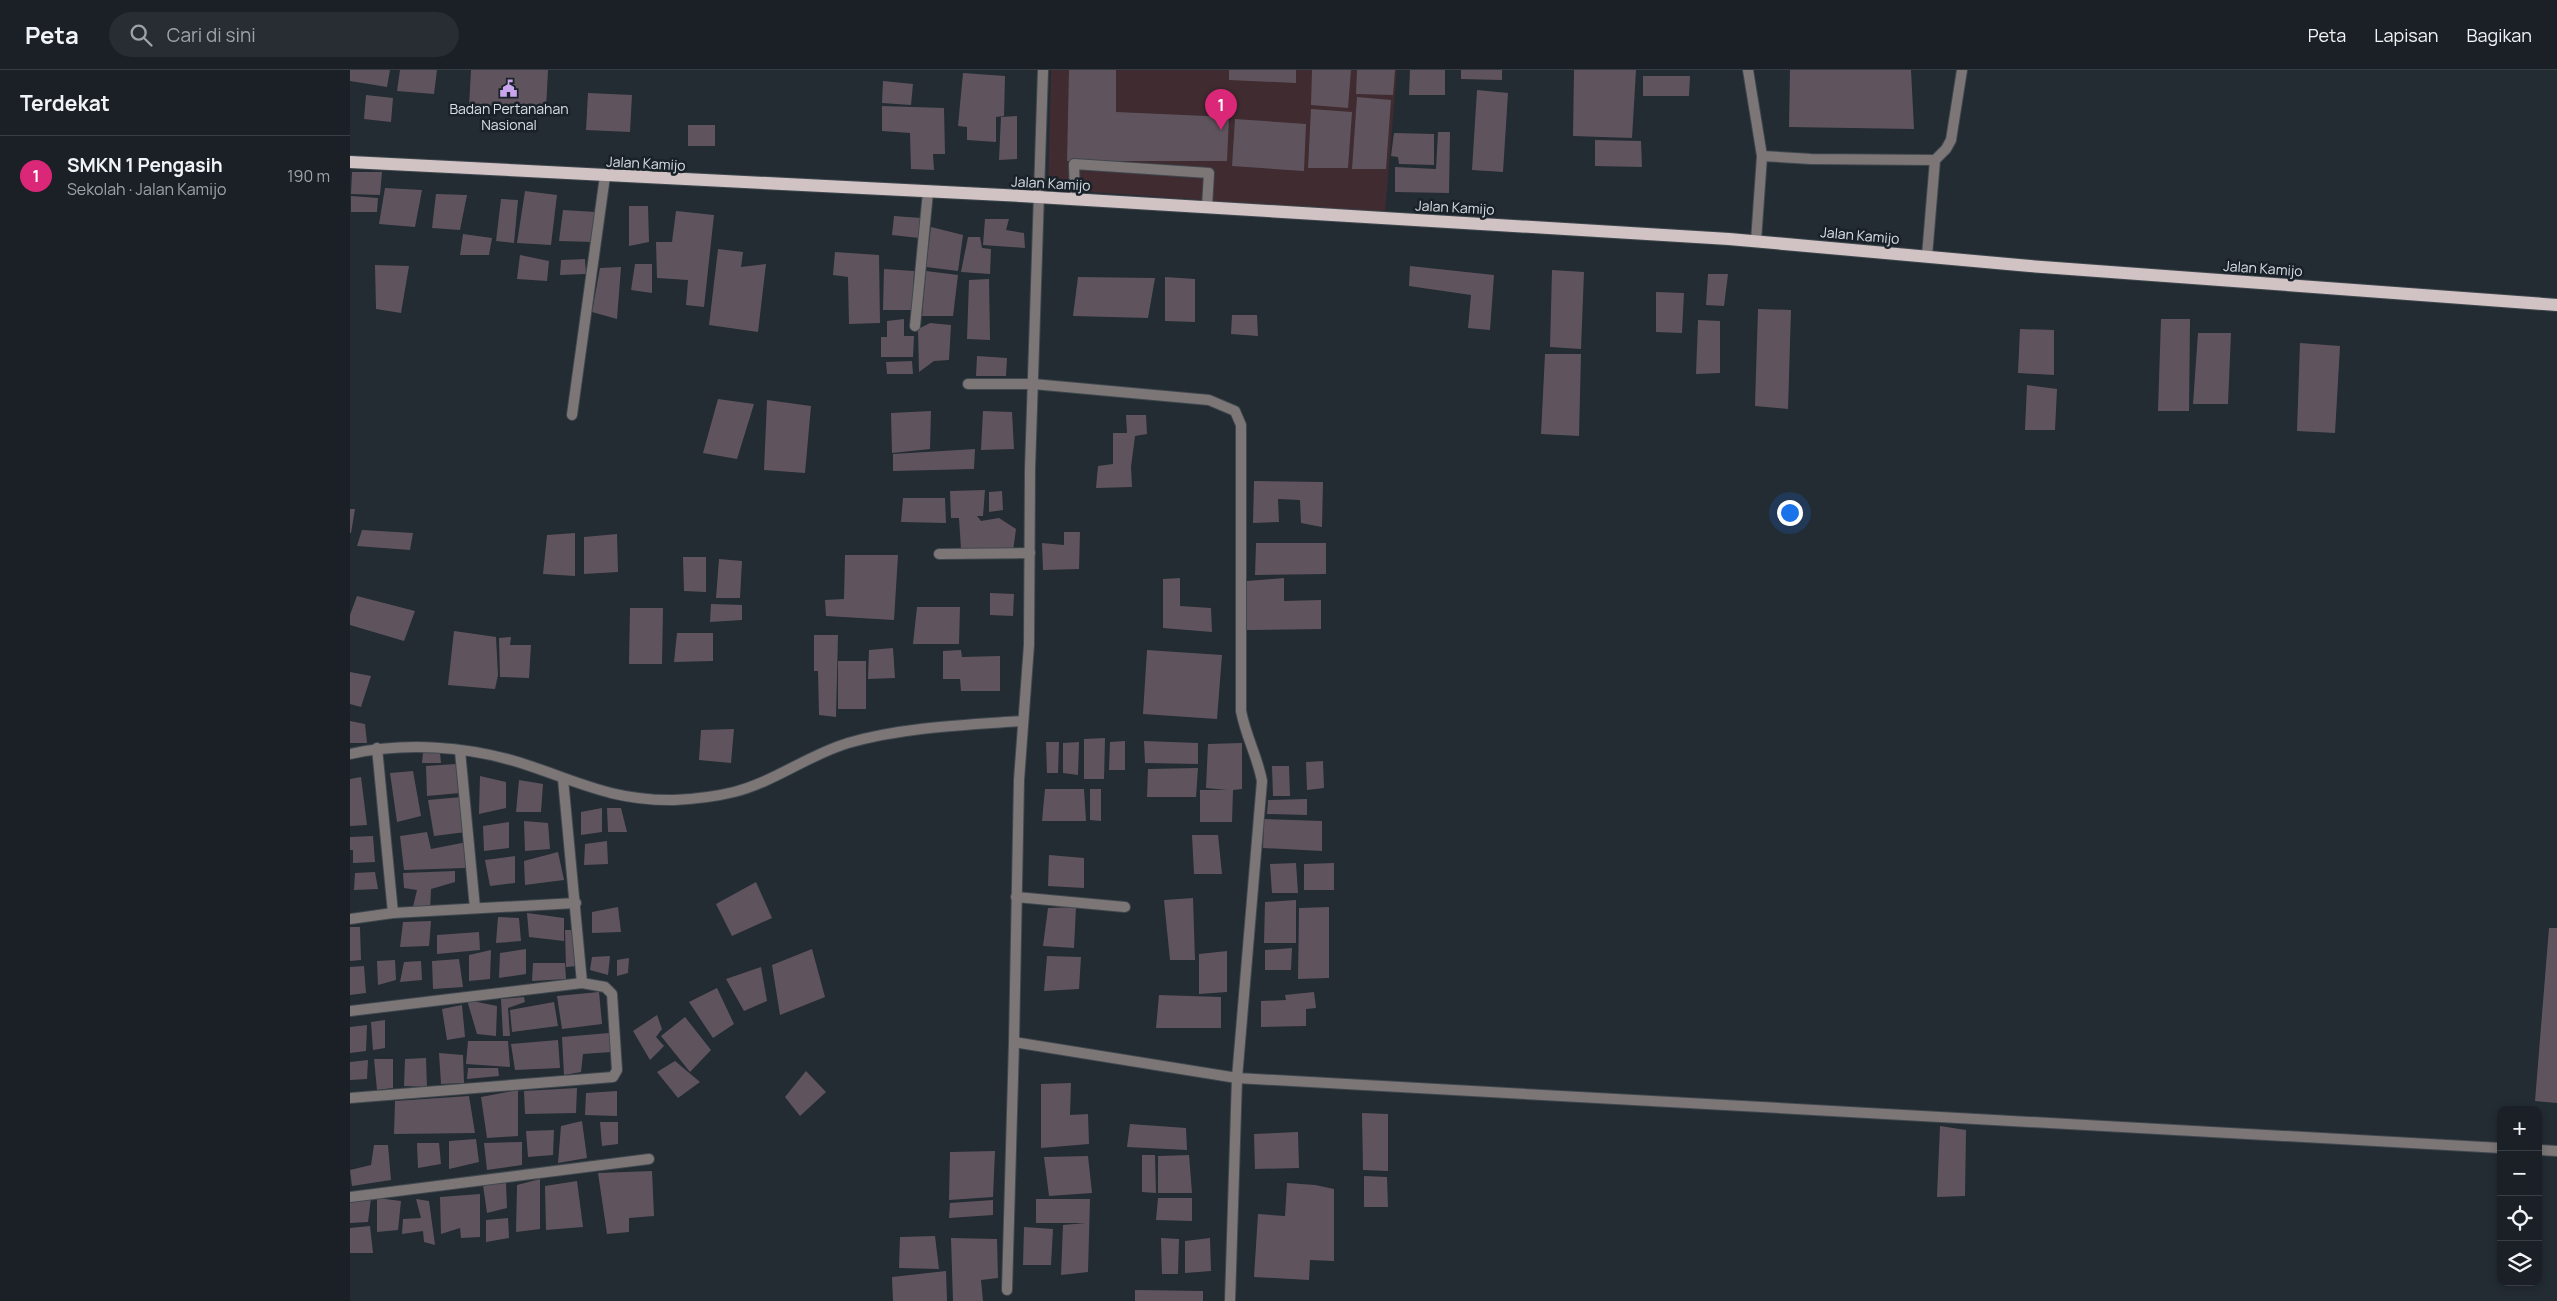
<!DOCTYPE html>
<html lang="id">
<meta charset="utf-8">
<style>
body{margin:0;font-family:Manrope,sans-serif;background:#272d32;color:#f1f3f6}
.controls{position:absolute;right:15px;bottom:15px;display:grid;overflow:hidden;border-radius:10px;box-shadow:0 2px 8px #0003}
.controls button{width:45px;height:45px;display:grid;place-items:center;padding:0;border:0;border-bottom:1px solid #383e43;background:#1a2026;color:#f1f3f6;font:25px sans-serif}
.you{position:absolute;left:1439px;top:442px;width:18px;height:18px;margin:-12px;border:4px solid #fff;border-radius:50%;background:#1a73e8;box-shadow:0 0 0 8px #1a73e833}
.badge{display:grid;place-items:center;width:32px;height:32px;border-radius:50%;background:#db2777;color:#fff;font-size:16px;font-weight:700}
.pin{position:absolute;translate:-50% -41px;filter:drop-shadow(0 1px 2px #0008)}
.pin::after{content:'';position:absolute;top:26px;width:18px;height:15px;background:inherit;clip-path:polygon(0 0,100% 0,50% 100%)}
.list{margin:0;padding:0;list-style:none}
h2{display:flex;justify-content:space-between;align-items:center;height:65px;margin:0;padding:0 20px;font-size:21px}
h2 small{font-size:16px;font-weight:400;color:#9fa3a7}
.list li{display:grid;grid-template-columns:32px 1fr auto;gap:15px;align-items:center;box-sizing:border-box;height:80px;padding:0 20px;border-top:1px solid #383e43}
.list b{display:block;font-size:19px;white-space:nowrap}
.list p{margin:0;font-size:16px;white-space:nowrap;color:#9fa3a7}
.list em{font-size:16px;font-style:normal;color:#9fa3a7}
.icon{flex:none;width:28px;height:28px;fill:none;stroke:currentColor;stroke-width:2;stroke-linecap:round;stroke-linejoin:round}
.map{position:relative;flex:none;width:2207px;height:1231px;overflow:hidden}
header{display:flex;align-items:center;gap:30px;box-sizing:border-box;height:70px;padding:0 25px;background:#1a2026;border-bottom:1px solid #383e43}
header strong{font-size:24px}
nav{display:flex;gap:28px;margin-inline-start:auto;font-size:18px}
.search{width:350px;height:45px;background:#272d32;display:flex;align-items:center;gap:12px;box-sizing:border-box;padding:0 18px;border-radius:28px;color:#9fa3a7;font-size:19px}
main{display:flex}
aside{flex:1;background:#1a2026}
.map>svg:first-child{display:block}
</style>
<header>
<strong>Peta</strong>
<div class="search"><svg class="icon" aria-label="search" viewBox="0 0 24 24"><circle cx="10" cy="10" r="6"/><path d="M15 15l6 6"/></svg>Cari di sini</div>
<nav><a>Peta</a><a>Lapisan</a><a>Bagikan</a></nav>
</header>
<main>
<aside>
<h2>Terdekat<small></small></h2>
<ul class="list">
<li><span class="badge">1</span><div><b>SMKN 1 Pengasih</b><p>Sekolah · Jalan Kamijo</p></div><em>190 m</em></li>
</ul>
</aside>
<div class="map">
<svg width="2207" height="1231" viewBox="0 0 2207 1231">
<rect width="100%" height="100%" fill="#232b33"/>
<polygon fill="#3f2b30" points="701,0 1047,0 1035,143 698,119"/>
<g fill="#5f545d">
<polygon points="0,0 40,0 37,17 0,11"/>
<polygon points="50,0 87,0 84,24 47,21"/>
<polygon points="121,0 198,0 196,39 119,37"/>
<polygon points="719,0 766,0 766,42 879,47 877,91 717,91"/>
<polygon points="879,0 946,0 946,13 879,10"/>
<polygon points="962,0 1001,0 998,38 961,35"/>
<polygon points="1007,0 1045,0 1043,25 1006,24"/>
<polygon points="1060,0 1095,0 1095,25 1059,25"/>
<polygon points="1111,0 1152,0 1152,10 1111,9"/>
<polygon points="1224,0 1286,0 1282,68 1223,66"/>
<polygon points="1440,0 1561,0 1564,59 1439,57"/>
<polygon points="613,3 655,6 654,46 646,47 646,72 617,70 617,57 608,56"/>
<polygon points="1293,6 1340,6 1339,26 1293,26"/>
<polygon points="533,11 563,14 561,35 532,33"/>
<polygon points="1127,20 1158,23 1153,102 1122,100"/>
<polygon points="238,23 282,25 280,62 236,60"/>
<polygon points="16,25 43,28 41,52 14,49"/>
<polygon points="1007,27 1041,30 1036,99 1002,99"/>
<polygon points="532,36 594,38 595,84 583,84 584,100 561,99 560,63 532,61"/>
<polygon points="961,39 1002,42 998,98 958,98"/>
<polygon points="667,46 667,89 649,90 651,47"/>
<polygon points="885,49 956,54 954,101 882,96"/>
<rect x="338" y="55" width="27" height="21"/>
<polygon points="1088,62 1100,62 1099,123 1045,122 1045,97 1086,99"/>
<polygon points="1044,63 1084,64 1084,95 1049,94 1048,87 1041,86"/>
<polygon points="1245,70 1291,71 1292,97 1245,96"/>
<polygon points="2,102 32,102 30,125 1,124"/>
<polygon points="35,118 72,120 65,157 29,154"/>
<polygon points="175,121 207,125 201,175 167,173"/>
<polygon points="86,124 117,125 110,160 82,158"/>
<polygon points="1,126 28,128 27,142 1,142"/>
<polygon points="151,129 168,130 164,173 146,171"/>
<polygon points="279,136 298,136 299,172 279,176"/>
<polygon points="213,140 246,142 242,172 209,171"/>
<polygon points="326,141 364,145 354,237 336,235 338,210 307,208 306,172 322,172"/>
<polygon points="544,146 571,148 569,168 542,165"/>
<polygon points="635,149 659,149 656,160 674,163 675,178 633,175"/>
<polygon points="581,157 613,165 608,201 576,197"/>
<polygon points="113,164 142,168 139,185 110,185"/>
<polygon points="618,167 630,167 632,178 641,179 640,204 611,202"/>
<polygon points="368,179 393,182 391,197 416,194 408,262 359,255"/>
<polygon points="485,182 529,185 530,253 499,254 498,207 483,205"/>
<polygon points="170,185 199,191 197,211 167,209"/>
<polygon points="235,189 236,204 210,205 211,190"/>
<polygon points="285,194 302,194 302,223 281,220"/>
<polygon points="25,195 59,196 51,243 26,239"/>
<polygon points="1060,196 1144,205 1140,260 1118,258 1121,225 1059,216"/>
<polygon points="271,197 267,249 242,242 250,198"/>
<polygon points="534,199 564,201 562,240 533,240"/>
<polygon points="1202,200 1234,202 1231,279 1200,277"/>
<polygon points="576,201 608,205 603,246 572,246"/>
<polygon points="1358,204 1378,204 1374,236 1356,235"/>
<polygon points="728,207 805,208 798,248 723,246"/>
<polygon points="815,207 845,209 845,252 815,251"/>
<polygon points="639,209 640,270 617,269 619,210"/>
<polygon points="1306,222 1334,223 1332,263 1306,262"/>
<polygon points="1408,239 1441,240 1438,339 1405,336"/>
<polygon points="882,245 907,245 908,266 881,264"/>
<polygon points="554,249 554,266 564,266 563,287 531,287 531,267 537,267 537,251"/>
<polygon points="1811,249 1840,249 1839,341 1808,341"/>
<polygon points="1348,250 1370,251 1370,303 1346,304"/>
<polygon points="580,253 601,255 599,290 584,291 569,302 568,259"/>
<polygon points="1670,259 1704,260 1704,305 1668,303"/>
<polygon points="1848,263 1881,263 1878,334 1843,334"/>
<polygon points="1950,273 1990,276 1985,363 1947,361"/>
<polygon points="1195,284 1231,284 1229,366 1191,364"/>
<polygon points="627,286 657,288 656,306 626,306"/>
<polygon points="562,291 563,304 537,304 536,292"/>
<polygon points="1677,315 1707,319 1705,360 1675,360"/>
<polygon points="368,329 404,334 387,389 353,383"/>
<polygon points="417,330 461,336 455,403 414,400"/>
<polygon points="581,341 580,379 542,383 541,343"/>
<polygon points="633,341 662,342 664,379 631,380"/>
<polygon points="776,345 796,345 797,364 785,366 781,397 782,417 746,418 748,396 763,394 763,363 777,363"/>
<polygon points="625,379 624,399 543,401 543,384"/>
<polygon points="904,411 973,412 972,457 951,453 950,430 928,429 929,452 903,453"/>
<polygon points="635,420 633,446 627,446 631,451 649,448 666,459 663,481 611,479 609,448 601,448 600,421"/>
<polygon points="652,421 653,440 639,442 639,422"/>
<polygon points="553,428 595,428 596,453 551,452"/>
<polygon points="0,439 5,439 1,463 0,463"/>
<polygon points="12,460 63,463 60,480 7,476"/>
<polygon points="714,462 730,462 729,499 693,500 692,473 714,475"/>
<polygon points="225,463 225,506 193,504 197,465"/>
<polygon points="267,464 268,502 234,504 234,467"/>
<polygon points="906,473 976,473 976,504 905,505"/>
<polygon points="495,485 548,485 544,550 476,546 475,530 494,529"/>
<polygon points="333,487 356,487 356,522 334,521"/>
<polygon points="369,489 392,491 390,528 366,528"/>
<polygon points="830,508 830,536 861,538 862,562 813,558 813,509"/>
<polygon points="934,508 934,531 971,530 971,559 896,560 897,511"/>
<polygon points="640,523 664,524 663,546 640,545"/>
<polygon points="7,526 65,541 54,571 0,555 0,545"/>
<polygon points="361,534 392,535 392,550 360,552"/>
<polygon points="567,537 610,537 609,574 563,574"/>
<polygon points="280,538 313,538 312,594 279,594"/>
<polygon points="104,561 146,567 148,605 145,619 98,615"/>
<polygon points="327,563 363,563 363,591 324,592"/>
<polygon points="464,565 488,565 486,647 469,645 468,601 464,601"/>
<polygon points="161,567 160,575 181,575 179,608 150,607 149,568"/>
<polygon points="543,578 545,608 518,609 519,580"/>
<polygon points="611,580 612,587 650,586 650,621 611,621 610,609 593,609 593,581"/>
<polygon points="797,580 872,585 867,649 793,644"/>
<rect x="488" y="591" width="28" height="48"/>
<polygon points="0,602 21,606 11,637 0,634"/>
<polygon points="0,651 15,654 17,673 0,673"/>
<polygon points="384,659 381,693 349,690 351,660"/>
<polygon points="755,668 754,709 734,709 734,669"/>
<polygon points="775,671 775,700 759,700 760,672"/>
<polygon points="794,671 848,673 848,694 795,693"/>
<polygon points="696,672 709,672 708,703 697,703"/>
<polygon points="729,672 728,705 713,703 713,673"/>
<polygon points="892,673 892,719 883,720 882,752 850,752 850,720 877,720 856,718 858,674"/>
<polygon points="73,682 90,683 91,693 72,693"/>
<polygon points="973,691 974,718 957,720 956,692"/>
<polygon points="106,694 110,723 77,726 76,696"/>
<polygon points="922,696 939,696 940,726 923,726"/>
<polygon points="848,698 846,727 797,727 798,699"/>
<polygon points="63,701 71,746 47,752 40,703"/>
<polygon points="130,706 156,712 156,738 129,744"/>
<polygon points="11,707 17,755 0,756 0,709"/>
<polygon points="169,710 193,714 191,742 166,742"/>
<polygon points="695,719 734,719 736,751 692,751"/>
<polygon points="740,719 751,719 751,751 740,750"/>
<polygon points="112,727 116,762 84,766 78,730"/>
<polygon points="957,729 957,745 917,744 918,730"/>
<polygon points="252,738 252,762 231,765 231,742"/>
<polygon points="257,738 271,738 277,762 258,762"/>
<polygon points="914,749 972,751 972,781 913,778"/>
<polygon points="174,751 198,753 200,779 175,781"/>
<polygon points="159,752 159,778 134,781 133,756"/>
<polygon points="77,762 81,779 117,772 115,798 54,800 50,766"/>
<polygon points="842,765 868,765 872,804 844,804"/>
<polygon points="23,766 25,792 3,793 3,780 0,780 0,767"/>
<polygon points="257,771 258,794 234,795 235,774"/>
<polygon points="208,782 214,810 175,815 174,791"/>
<polygon points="699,785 734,788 734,818 698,816"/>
<polygon points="165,786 165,813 140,816 135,790"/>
<polygon points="946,793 948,823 922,823 920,794"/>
<polygon points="984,793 984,820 954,820 954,794"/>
<polygon points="105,801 105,812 81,819 80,841 62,841 67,820 54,818 53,803"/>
<polygon points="25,802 28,819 4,820 5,803"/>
<polygon points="406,812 422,848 382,866 366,834"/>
<polygon points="843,828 845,890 820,890 814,830"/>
<polygon points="946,830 946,873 914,873 915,832"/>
<polygon points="268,837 271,862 242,863 242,842"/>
<polygon points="726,837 724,878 693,876 698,838"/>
<polygon points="979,837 979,908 948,909 949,838"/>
<polygon points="177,843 214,848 214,871 179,867"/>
<polygon points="148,847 169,848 171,871 146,873"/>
<polygon points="81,851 79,876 50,877 53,852"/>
<polygon points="0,857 10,857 11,890 0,891"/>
<polygon points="2199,858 2207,858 2207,1033 2185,1031"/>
<polygon points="215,860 224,860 228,896 216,897"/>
<polygon points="129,862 130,880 87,884 87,865"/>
<polygon points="942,878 941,900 915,900 915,880"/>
<polygon points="176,879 176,904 149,908 150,883"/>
<polygon points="462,879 475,927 430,945 422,895"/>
<polygon points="141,880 140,909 119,911 119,885"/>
<polygon points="877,881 877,922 849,924 849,884"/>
<polygon points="260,886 258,905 240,900 242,887"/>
<polygon points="697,886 731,887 729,919 694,921"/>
<polygon points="279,888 278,903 267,906 267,890"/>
<polygon points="109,889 113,917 83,919 82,891"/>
<polygon points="45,890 46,910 28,915 27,891"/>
<polygon points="71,891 72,910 50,912 54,892"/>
<polygon points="183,893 215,893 216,909 182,911"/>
<polygon points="14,896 16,923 0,925 0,897"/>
<polygon points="411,897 417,931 394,941 376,909"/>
<polygon points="367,918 384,954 363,968 339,932"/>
<polygon points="249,922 252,954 212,959 207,926"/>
<polygon points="964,922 966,938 956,939 956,956 911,957 911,931 936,930 935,925"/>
<polygon points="809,925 871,927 871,958 806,958"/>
<polygon points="174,927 175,932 158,938 160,966 153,966 151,929"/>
<polygon points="117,930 147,936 146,966 127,964"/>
<polygon points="204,932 208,956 162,962 160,940"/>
<polygon points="112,935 115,967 97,970 92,939"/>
<polygon points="307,945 312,959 306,967 314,976 300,990 283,961"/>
<polygon points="335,947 361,980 340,1002 311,966"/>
<polygon points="35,950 35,978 23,980 21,952"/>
<polygon points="17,955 16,981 0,983 0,957"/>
<polygon points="259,963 261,982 233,984 231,1002 214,1005 212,967"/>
<polygon points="208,970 210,998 165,1000 161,974"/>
<polygon points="118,971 158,971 160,997 116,994"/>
<polygon points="89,983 113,985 114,1013 91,1014"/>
<polygon points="76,988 77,1017 54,1016 55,989"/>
<polygon points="24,989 43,989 43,1018 27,1020"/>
<polygon points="18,990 17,1009 0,1010 0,992"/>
<polygon points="325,991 350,1012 328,1028 307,1002"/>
<polygon points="118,998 148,998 149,1006 117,1009"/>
<polygon points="456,1001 476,1022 450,1046 435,1027"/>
<polygon points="721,1013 720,1045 738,1044 739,1074 691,1078 691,1014"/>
<polygon points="227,1018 226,1043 175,1044 174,1021"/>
<polygon points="168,1020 168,1066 137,1068 131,1027"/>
<polygon points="267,1021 267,1046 235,1045 236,1023"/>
<polygon points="119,1026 125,1063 44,1064 45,1031"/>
<polygon points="1012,1043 1038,1044 1038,1101 1013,1100"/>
<polygon points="232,1051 237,1088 208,1093 211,1056"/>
<polygon points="250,1052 268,1052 268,1074 252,1076"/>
<polygon points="780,1054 836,1058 837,1080 777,1077"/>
<polygon points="1590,1056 1616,1060 1615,1126 1587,1127"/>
<polygon points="204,1060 203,1085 178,1087 176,1061"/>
<polygon points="948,1062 949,1098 905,1099 904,1064"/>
<polygon points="126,1069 129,1092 99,1099 99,1071"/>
<polygon points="172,1072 172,1095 137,1100 134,1073"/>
<polygon points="67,1073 89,1073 91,1094 68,1098"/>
<polygon points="24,1075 38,1075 41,1110 2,1116 0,1100 21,1095"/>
<polygon points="645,1081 643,1127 599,1130 600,1082"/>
<polygon points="792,1085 805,1085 806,1123 792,1122"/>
<polygon points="839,1085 842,1123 808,1123 808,1086"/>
<polygon points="738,1086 742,1123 699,1126 694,1087"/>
<polygon points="302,1101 304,1146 279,1148 279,1162 257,1164 248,1103"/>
<polygon points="1014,1106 1037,1107 1038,1137 1014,1137"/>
<polygon points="190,1109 190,1159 166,1162 167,1115"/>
<polygon points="227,1111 233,1157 196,1160 195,1116"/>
<polygon points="156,1113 157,1138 137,1143 133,1115"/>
<polygon points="937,1113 965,1115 984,1119 984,1191 960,1190 959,1210 904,1207 908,1144 935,1146"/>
<polygon points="130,1124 130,1167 111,1168 110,1158 91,1164 90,1127"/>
<polygon points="21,1128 18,1152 0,1153 0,1130"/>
<polygon points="27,1128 51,1131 48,1160 27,1162"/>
<polygon points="808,1128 842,1128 842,1151 806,1150"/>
<polygon points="66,1129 79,1131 85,1175 74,1172 73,1161 52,1164 53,1149 71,1148"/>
<polygon points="686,1129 740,1129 738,1202 711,1205 713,1155 736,1153 686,1153"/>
<polygon points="643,1130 643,1145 599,1148 600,1133"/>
<polygon points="158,1148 159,1168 136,1172 136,1150"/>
<polygon points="20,1156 23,1183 0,1183 0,1158"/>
<polygon points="674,1157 703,1159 701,1195 673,1195"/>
<polygon points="585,1166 589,1199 549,1198 550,1167"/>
<polygon points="601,1168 647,1169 648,1208 631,1210 633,1231 603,1231"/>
<polygon points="811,1168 829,1169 828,1204 812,1204"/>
<polygon points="860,1168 861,1201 835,1203 835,1171"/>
<polygon points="596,1201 597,1231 543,1231 542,1207"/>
<polygon points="785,1220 853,1221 853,1231 785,1231"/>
</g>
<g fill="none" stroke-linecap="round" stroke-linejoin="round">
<defs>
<g id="service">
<polyline points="1398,0 1412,86 1461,89 1585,90"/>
<polyline points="725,129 724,94 859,103 857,137"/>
<polyline points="1406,171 1412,86"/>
<polyline points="1577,186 1585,90 1596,79 1601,70 1612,0"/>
<polyline points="618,314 683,314"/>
<polyline points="589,484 680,483"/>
</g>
<g id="minor">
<polyline points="693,0 680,399 679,575 669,710 664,972 887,1008 880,1231"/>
<polyline points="565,256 578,122"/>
<path d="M683,314L859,330L885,341L891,355V641C896,667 907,685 912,711L887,1008L2151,1078"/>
<polyline points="222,345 255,106"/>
<polyline points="27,678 43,843"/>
<polyline points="110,681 125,838"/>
<path d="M0,684C55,672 117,676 171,693C227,711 262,731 324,730C344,729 364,727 384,722C424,712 458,685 498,673C554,657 615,655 673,651"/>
<polyline points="213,709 232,913"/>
<polyline points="666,827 775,837"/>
<polyline points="0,849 43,843 226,833"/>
<polyline points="0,941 232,913 255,917 262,924 267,1000 263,1007 0,1028"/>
<polyline points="2188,1080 2207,1081"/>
<polyline points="0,1127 299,1089"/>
<polyline points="657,1220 664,972"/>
</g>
<polyline id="primary" points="0,92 671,126 1379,169 1680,196 2207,235"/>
</defs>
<use href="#service" stroke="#40484f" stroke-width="12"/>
<use href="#minor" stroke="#40484f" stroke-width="12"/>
<use href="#primary" stroke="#40484f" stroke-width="14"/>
<use href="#service" stroke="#7d7677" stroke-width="10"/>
<use href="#minor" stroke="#7d7677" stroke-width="10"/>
<use href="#primary" stroke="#d1c3c4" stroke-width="12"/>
</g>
<defs>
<symbol id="civic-bare" viewBox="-9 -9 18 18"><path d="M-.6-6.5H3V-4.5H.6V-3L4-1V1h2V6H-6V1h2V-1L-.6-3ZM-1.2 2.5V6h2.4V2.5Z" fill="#c9a5ee" stroke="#192129" stroke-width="2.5" paint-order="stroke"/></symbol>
</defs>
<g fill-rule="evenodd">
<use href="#civic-bare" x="146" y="6" width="25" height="25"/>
</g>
<g text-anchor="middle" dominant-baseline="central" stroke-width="5" stroke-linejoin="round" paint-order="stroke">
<g font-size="14" fill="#dae0e5" stroke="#192129">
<text x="159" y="38">Badan Pertanahan<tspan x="159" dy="16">Nasional</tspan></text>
</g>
<g font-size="14" fill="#dae0e5" stroke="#192129">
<text transform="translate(296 93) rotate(3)">Jalan Kamijo</text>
<text transform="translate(701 113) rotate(3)">Jalan Kamijo</text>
<text transform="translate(1105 137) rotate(3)">Jalan Kamijo</text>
<text transform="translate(1510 165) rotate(5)">Jalan Kamijo</text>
<text transform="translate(1913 198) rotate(4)">Jalan Kamijo</text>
</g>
</g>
</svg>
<div class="controls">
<button>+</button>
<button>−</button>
<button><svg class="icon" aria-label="locate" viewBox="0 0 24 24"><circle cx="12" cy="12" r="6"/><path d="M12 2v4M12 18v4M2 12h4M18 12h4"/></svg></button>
<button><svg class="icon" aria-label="layers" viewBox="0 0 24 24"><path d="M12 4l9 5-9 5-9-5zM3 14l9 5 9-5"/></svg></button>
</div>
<div class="you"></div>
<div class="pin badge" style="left:871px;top:60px">1</div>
</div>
</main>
